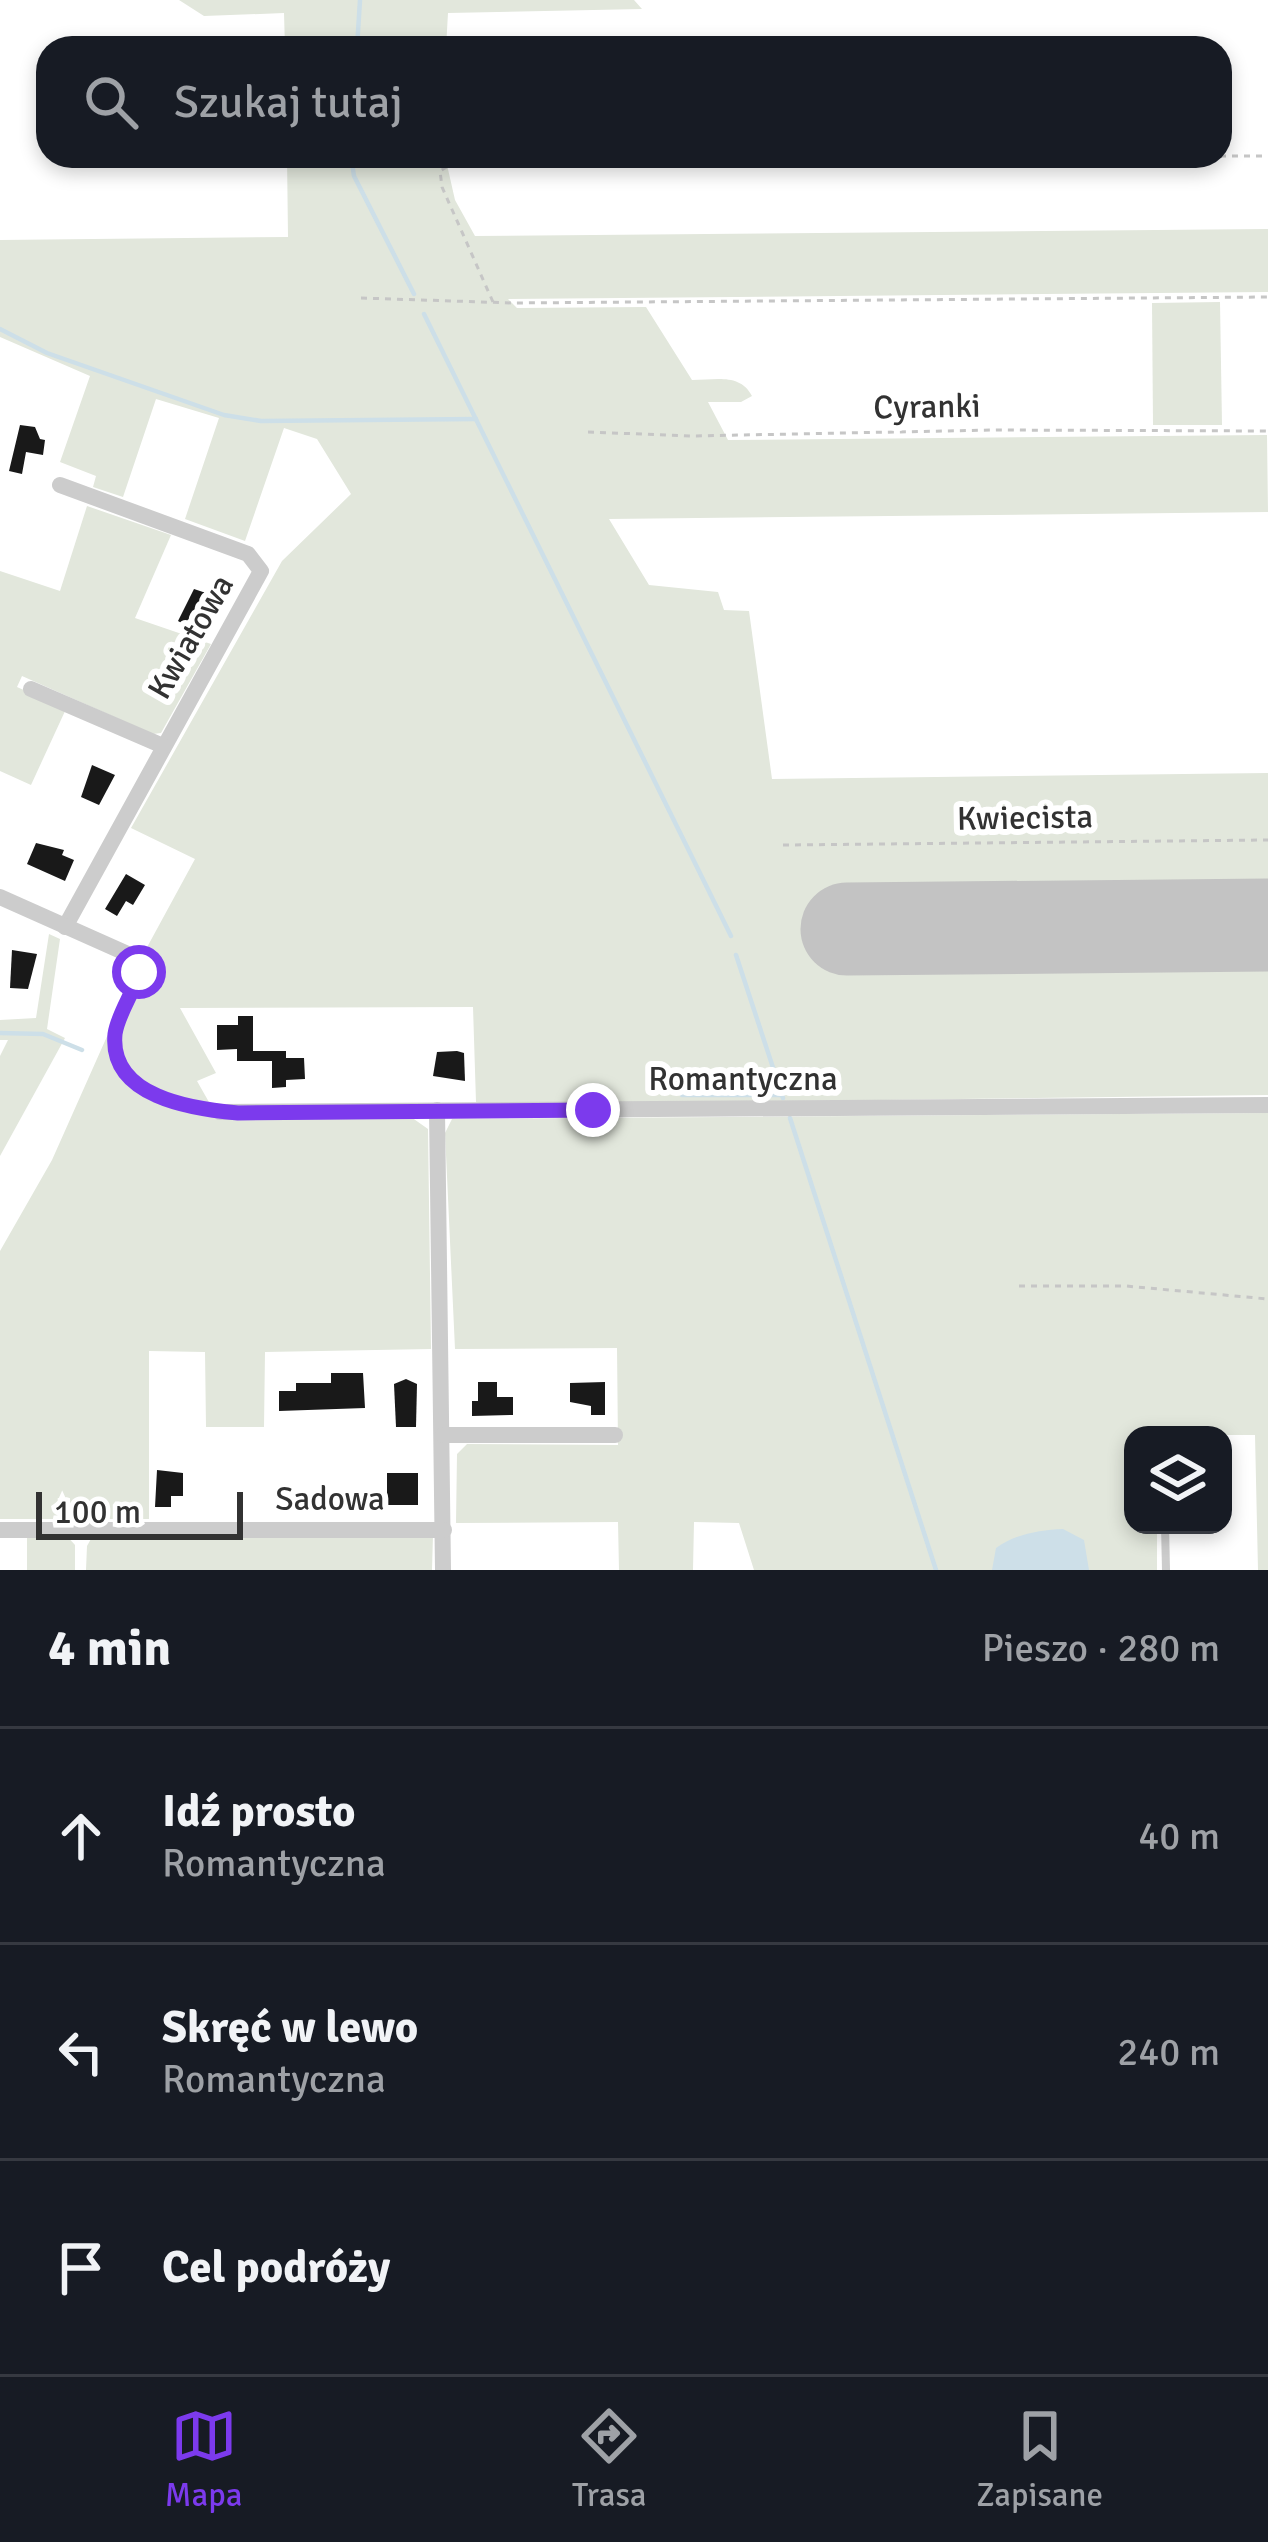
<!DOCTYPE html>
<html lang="pl">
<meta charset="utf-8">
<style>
body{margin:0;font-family:Signika,sans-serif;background:#20242c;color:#f1f3f6}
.controls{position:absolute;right:36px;bottom:36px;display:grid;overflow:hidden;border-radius:24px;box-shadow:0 6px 18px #0003}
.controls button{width:108px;height:108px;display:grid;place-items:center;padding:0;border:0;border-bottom:3px solid #363941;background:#171b24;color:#f1f3f6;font:60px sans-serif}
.scale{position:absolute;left:36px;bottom:30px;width:207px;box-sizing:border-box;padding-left:12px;border:6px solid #323232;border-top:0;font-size:33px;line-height:42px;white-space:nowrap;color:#323232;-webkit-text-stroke:9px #fff;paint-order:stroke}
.stop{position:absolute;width:36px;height:36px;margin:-27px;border:9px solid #7c3aed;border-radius:50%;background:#fff}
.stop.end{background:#7c3aed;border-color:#fff;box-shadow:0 3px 12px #0008}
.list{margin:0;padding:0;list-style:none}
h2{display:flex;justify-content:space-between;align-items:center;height:156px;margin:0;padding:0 48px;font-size:51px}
h2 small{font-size:39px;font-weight:400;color:#9ea1a6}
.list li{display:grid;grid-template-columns:78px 1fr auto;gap:36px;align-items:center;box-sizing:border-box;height:216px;padding:0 48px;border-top:3px solid #363941}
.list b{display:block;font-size:45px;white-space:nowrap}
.list p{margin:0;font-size:39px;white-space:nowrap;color:#9ea1a6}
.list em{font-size:39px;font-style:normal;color:#9ea1a6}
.icon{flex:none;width:66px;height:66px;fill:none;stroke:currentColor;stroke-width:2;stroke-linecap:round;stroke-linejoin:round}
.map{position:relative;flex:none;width:1268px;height:1570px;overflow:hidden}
.search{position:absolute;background:#171b24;box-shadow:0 6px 18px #0003;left:36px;right:36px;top:36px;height:132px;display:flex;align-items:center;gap:30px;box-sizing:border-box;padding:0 42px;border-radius:36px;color:#9ea1a6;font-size:45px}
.sheet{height:804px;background:#171b24}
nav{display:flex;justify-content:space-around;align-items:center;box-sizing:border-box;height:168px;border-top:3px solid #363941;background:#171b24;font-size:33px;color:#9ea1a6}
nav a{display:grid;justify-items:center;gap:6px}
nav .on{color:#7c3aed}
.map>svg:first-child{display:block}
</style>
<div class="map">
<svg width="1268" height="1570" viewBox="0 0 1268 1570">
<rect width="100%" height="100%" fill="#fff"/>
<g fill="#e2e7dc">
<polygon points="179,0 634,0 642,9 448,13 446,48 285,48 284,13 204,16"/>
<path d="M287,156H445L455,200L475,236L1268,229V292L508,299L517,308L646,307L692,380C716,380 740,373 752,396L741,402H708L728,440L1267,435L1268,512L609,519L649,585L718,592L724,610L749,611L772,779L1268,773V1095L484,1105L476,1102L473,1007L180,1008L216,1073L197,1081L218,1118L411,1117L428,1129L431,1349L265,1352L264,1427H206L205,1352L149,1351V1519H0V1251L52,1160L145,951L195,859L131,828L282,561L351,494L317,439L284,428L245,541L185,519L219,418L156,399L123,497L93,487L96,476L60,462L90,376L0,337V240L288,237Z"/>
<polygon points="1220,302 1222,425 1153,425 1152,303"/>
<polygon points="87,506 171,535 135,618 211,644 161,733 153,734 22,676 17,687 66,709 31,785 0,771 0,571 60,591"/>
<polygon points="49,934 60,939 47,1029 65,1038 0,1156 0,1056 8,1040 0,1040 0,1020 36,1018"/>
<polygon points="1268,1113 1268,1570 1258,1570 1255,1435 1133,1435 1133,1525 1157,1525 1157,1570 754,1570 739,1523 694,1522 693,1570 619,1570 618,1522 456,1523 457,1454 467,1444 618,1445 617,1348 455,1349 445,1133 452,1119"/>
<polygon points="66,1535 75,1545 75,1570 27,1570 27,1536"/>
<polygon points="433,1535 432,1570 86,1570 87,1546 92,1537"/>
</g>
<path fill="#cddfe8" d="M1063,1529L1084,1540L1089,1570H992L996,1548C1015,1534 1040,1530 1063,1529Z"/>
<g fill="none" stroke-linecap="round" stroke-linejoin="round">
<g stroke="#cddfe8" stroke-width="4.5">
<polyline points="357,48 360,0"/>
<polyline points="351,156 354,176 414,294"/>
<polyline points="424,314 731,936"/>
<polyline points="0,329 47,353 224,415 261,421 476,419"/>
<polyline points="736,955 783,1098"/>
<polyline points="0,1033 43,1034 82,1050"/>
<polyline points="682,1095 781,1095"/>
<polyline points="790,1118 936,1570"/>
</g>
<polyline stroke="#c3c3c3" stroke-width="93" points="847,929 1268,925"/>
</g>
<g fill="#191919">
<polygon points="20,425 35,427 40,439 45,440 43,455 26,452 22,474 9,471"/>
<polygon points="194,589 215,596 194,630 178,621"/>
<polygon points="92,765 115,775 99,805 81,797"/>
<polygon points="36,843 64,850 62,855 74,860 65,881 27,864"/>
<polygon points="126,874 145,885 133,905 126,901 117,916 105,909"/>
<polygon points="12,950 37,954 28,989 10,988"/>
<polygon points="238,1016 253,1016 253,1051 286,1051 286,1058 304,1058 305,1079 286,1080 286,1087 272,1088 272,1061 237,1061 237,1049 217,1050 217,1025 238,1025"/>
<polygon points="457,1051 464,1053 465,1081 433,1076 437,1052"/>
<polygon points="331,1373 363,1373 365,1408 279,1411 279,1391 296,1391 296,1383 331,1383"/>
<polygon points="406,1379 417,1384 416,1427 396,1427 394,1384"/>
<polygon points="478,1382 497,1382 497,1397 513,1397 513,1415 472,1416 472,1401 478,1401"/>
<polygon points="605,1382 605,1415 591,1415 591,1406 570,1402 570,1383"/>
<polygon points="157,1470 183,1473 183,1496 171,1496 171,1507 155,1507"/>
<rect x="387" y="1473" width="31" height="32"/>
</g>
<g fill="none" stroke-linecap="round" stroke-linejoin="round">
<g stroke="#c6c6c6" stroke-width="3" stroke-dasharray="6 6" stroke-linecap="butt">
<polyline points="1220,156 1268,156"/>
<polyline points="361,298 513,303 1268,297"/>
<polyline points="493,302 442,187 440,171 448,166 1211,156"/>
<polyline points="588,432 692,436 996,430 1268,431"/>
<polyline points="783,845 1268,840"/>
<path d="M139,976C131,993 119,1012 116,1030C105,1082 167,1103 206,1110"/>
<polyline points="1019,1286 1126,1286 1268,1299"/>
</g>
<polyline stroke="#ccc" stroke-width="8" points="1165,1525 1166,1570"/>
<g stroke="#ccc" stroke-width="16">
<polyline points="60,485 248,554 261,571 65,927"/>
<polyline points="31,689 163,746"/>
<polyline points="0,897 139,959"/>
<polyline points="437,1110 443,1570"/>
<polyline points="220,1112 1268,1105"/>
<polyline points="443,1435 615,1435"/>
<polyline points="0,1530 444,1530"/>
</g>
</g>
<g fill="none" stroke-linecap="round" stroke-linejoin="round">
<path stroke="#7c3aed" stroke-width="15" d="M139,972C134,993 118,1013 115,1034C109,1097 192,1109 238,1113L593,1110"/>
</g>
<g text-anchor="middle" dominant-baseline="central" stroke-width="12" stroke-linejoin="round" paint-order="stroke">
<g font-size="33" fill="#323232" stroke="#fff">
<text transform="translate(927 407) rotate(-1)">Cyranki</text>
<text transform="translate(191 637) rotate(-60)">Kwiatowa</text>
<text transform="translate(1025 818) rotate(-1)">Kwiecista</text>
<text x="743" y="1079">Romantyczna</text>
<text x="330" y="1499">Sadowa</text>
</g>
</g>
</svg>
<div class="controls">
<button><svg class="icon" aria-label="layers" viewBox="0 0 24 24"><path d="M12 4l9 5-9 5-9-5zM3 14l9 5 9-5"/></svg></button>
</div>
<div class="scale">100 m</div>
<div class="stop" style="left:139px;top:972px"></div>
<div class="stop end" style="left:593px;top:1110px"></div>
<div class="search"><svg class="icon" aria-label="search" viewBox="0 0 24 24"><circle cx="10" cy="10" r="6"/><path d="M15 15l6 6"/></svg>Szukaj tutaj</div>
</div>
<section class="sheet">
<h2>4 min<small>Pieszo · 280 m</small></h2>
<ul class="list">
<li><svg class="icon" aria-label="ahead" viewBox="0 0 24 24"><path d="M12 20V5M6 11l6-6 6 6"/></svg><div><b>Idź prosto</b><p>Romantyczna</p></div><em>40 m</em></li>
<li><svg class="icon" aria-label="left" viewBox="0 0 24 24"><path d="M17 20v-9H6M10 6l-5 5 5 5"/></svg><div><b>Skręć w lewo</b><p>Romantyczna</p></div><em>240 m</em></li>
<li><svg class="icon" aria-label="arrive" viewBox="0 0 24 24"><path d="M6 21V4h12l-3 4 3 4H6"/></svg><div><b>Cel podróży</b></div></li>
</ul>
</section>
<nav>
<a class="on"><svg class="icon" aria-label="map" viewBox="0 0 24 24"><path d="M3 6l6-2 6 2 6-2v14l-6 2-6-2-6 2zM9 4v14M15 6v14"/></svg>Mapa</a>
<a><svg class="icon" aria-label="directions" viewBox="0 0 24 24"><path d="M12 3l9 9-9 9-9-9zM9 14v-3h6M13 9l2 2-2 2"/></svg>Trasa</a>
<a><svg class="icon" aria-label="saved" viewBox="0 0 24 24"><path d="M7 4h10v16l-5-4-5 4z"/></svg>Zapisane</a>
</nav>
